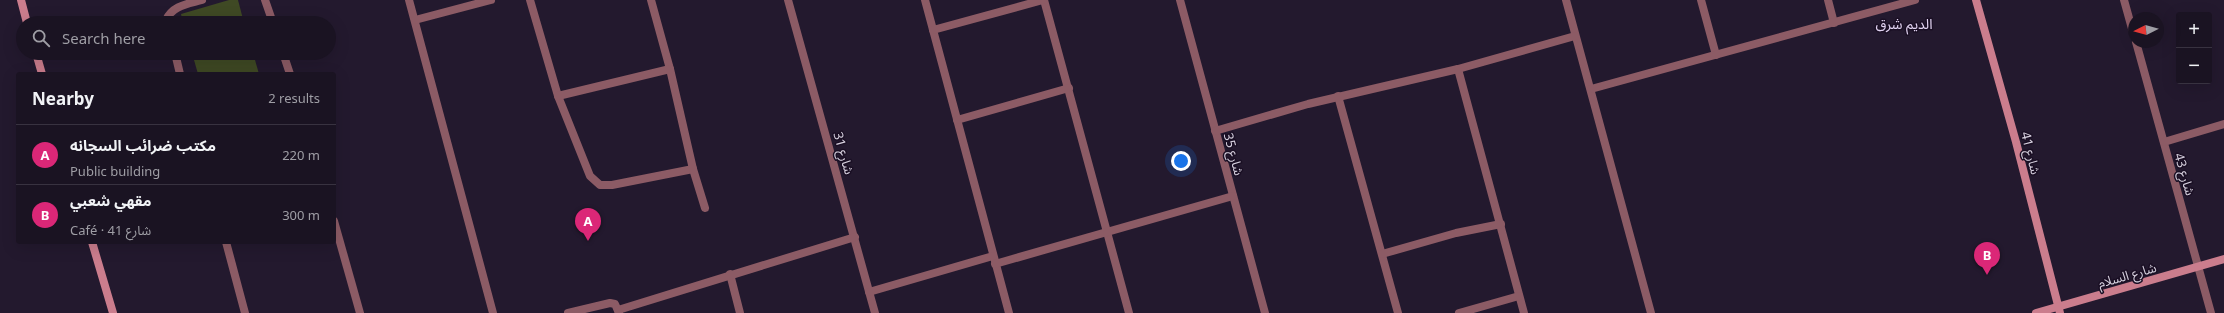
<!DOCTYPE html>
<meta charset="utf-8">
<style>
body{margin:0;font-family:"Noto Sans","Noto Sans Arabic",sans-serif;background:#27202f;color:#f1f3f6}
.controls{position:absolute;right:12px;top:12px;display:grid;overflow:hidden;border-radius:4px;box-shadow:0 4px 16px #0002}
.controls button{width:36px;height:36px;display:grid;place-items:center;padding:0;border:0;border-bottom:1px solid #383240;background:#1a1322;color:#f1f3f6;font:20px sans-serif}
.compass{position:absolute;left:2128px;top:12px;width:36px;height:36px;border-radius:50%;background:#1a1322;box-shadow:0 4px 16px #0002;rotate:264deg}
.you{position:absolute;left:1181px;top:161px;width:14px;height:14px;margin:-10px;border:3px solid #fff;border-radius:50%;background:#1a73e8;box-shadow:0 0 0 6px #1a73e833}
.badge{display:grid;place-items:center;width:26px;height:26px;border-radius:50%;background:#db2777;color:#fff;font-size:13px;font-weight:700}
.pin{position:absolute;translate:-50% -33px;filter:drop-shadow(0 1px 2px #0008)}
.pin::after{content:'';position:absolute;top:21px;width:14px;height:12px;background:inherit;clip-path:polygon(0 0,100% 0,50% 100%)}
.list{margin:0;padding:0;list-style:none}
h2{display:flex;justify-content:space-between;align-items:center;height:52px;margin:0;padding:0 16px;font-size:17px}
h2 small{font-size:13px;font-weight:400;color:#9f9ea5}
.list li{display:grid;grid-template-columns:26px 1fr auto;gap:12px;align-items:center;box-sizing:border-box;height:60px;padding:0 16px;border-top:1px solid #383240}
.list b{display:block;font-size:15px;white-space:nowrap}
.list p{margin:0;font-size:13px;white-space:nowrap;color:#9f9ea5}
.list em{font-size:13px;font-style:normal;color:#9f9ea5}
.icon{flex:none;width:22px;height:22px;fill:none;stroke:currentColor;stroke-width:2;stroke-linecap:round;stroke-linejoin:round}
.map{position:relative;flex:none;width:2224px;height:313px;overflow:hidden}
.search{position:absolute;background:#1a1322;box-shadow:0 4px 16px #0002;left:16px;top:16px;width:320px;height:44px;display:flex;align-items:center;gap:10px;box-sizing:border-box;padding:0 14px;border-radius:22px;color:#9f9ea5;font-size:15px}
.panel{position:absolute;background:#1a1322;box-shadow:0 4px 16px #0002;left:16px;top:72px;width:320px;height:172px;border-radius:4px}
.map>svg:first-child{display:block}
</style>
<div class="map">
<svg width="2224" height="313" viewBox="0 0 2224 313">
<rect width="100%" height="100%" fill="#23192e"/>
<g fill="#3f4924">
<polygon points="229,0 238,0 244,23 183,23 181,14"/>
<polygon points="192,53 253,53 259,74 198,74"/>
</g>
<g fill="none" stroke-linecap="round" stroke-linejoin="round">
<g stroke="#8c5b65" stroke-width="8">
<polyline points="265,0 273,23"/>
<polyline points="409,0 493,313"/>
<polyline points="530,0 558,96 590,176 600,185 612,185 693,169"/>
<polyline points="651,0 670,69 693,169 705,208"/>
<polyline points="788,0 875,313"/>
<polyline points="925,0 1009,313"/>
<polyline points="1044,0 1129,313"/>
<polyline points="1180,0 1265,313"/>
<polyline points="1566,0 1651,313"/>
<polyline points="1701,0 1716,55"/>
<polyline points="1828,0 1834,23"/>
<polyline points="2124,0 2134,36"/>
<polyline points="415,20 491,0"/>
<path d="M167,23L166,20C173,5 188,4 202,0"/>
<polyline points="933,30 1043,0"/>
<polyline points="2136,42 2211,313"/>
<polyline points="175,53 180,74"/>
<polyline points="283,53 290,74"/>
<polyline points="1458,69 1524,313"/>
<polyline points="1591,89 1915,0"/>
<polyline points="558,96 670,69"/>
<polyline points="1338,96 1398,313"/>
<polyline points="957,120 1069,88"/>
<polyline points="1215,131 1308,104 1458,69 1575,36"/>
<polyline points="2164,142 2224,124"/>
<polyline points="334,221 360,313"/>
<polyline points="226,242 245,313"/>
<polyline points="1382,254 1456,233 1501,224"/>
<polyline points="995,264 1233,196"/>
<polyline points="730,274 740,313"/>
<polyline points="869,292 993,256"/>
<polyline points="618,310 855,237"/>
<polyline points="568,313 610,303 615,304 619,313"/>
<polyline points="1459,313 1519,296"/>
</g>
<g stroke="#cb7d8d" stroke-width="8">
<polyline points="21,0 27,23"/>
<polyline points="1976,0 2016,142 2060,313"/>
<polyline points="36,53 42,74"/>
<polyline points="92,242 113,313"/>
<polyline points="2036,313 2224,259"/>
</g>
</g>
<g text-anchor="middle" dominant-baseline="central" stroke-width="3" stroke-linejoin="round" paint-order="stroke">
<g font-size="13" fill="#d6d0de" stroke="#1a0f24">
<text transform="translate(844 153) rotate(74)">شارع 31</text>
<text transform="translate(2031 153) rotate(76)">شارع 41</text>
<text transform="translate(1234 154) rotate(75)">شارع 35</text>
<text transform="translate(2185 174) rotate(74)">شارع 43</text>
<text transform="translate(2127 275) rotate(-16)">شارع السلام</text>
</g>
<g font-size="14" fill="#e2d4f2" stroke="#1a0f24">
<text x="1904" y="23">الديم شرق</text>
</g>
</g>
</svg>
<div class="controls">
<button>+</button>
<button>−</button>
</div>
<svg class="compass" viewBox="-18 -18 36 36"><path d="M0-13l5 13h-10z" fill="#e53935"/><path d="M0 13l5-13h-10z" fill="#9f9ea5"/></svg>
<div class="you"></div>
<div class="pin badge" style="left:588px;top:241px">A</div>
<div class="pin badge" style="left:1987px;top:275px">B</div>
<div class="search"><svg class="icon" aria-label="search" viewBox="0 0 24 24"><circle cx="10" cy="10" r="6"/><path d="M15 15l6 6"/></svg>Search here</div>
<section class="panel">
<h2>Nearby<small>2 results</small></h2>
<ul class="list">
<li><span class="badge">A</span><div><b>مكتب ضرائب السجانه</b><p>Public building</p></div><em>220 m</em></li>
<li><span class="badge">B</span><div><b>مقهي شعبي</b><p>Café · شارع 41</p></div><em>300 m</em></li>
</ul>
</section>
</div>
